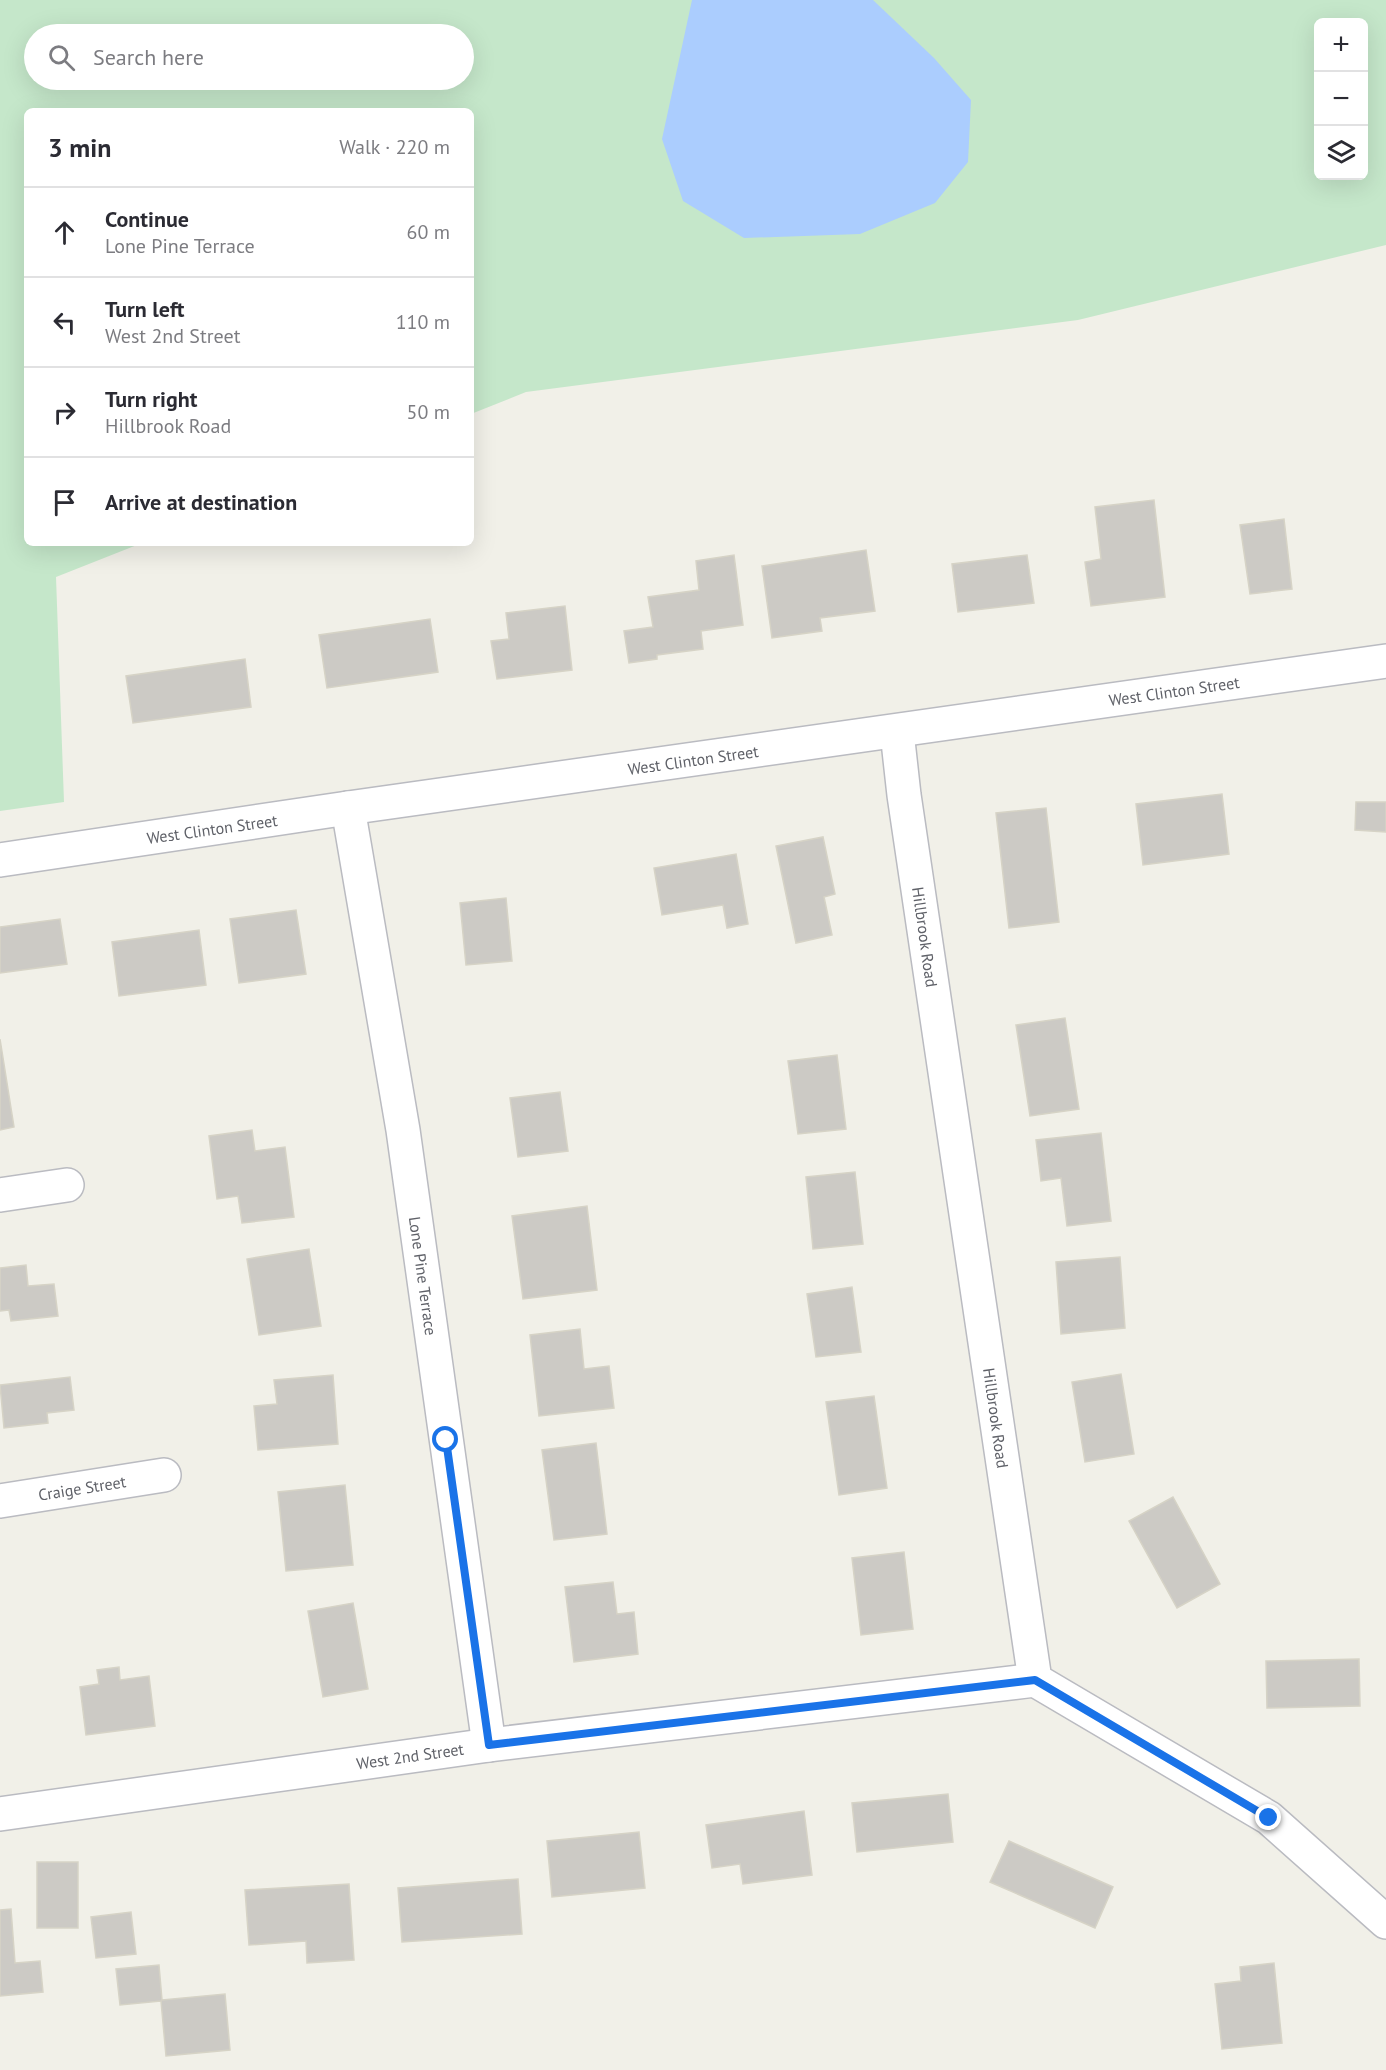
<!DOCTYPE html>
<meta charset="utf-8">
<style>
body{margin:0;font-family:"PT Sans",sans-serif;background:#f2f2f3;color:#2b2b33}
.controls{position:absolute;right:18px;top:18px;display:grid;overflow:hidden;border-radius:9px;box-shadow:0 6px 24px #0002}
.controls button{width:54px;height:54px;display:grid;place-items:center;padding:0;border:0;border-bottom:2px solid #e1e1e2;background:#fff;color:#2b2b33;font:30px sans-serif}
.stop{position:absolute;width:18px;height:18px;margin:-14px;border:4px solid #1a73e8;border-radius:50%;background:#fff}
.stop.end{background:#1a73e8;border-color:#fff;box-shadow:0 2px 6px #0008}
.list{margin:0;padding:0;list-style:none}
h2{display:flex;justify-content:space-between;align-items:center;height:78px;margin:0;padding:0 24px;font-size:26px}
h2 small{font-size:20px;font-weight:400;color:#7c7c81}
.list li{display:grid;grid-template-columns:39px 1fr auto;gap:18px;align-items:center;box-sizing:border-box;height:90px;padding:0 24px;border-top:2px solid #e1e1e2}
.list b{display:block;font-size:22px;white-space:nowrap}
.list p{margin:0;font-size:20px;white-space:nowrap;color:#7c7c81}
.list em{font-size:20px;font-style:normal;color:#7c7c81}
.icon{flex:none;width:33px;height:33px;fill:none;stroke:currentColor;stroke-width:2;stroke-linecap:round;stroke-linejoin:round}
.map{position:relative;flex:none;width:1386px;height:2070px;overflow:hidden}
.search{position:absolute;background:#fff;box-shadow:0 6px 24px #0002;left:24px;top:24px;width:450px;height:66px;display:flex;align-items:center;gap:15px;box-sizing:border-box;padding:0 21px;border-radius:33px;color:#7c7c81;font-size:22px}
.panel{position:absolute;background:#fff;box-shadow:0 6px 24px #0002;left:24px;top:108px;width:450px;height:438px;border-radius:9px}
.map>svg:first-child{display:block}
</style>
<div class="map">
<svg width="1386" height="2070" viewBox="0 0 1386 2070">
<rect width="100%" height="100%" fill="#f1f0e8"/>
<path fill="#c5e7ca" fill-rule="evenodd" d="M0,0H1386V245L1078,320L526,392L471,414V111H27V543H142L56,577L64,802L0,811ZM1318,22H1364V176H1318ZM34,34H464V80H34Z"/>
<polygon fill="#abcdfe" points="692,0 873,0 934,58 971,100 968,162 935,203 860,234 744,238 683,201 662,139"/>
<g fill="#cccac5" stroke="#d6d3c6" stroke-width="1.5">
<polygon points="1154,500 1165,597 1091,606 1085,562 1101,559 1095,507"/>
<polygon points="1284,519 1292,589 1250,594 1240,525"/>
<polygon points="866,550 875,611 820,618 822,631 772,638 762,566"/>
<polygon points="734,555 743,625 701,631 703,649 657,655 657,659 629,663 624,631 653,627 648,597 699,590 696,561"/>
<polygon points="1027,555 1034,603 958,612 952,564"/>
<polygon points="565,606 572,670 497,679 491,641 509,639 506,613"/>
<polygon points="430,619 438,672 327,688 319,635"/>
<polygon points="245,659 251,707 133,723 126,676"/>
<polygon points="1222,794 1229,854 1143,865 1136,804"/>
<polygon points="1356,802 1386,802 1386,832 1355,830"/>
<polygon points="1046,808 1059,922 1009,928 996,813"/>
<polygon points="823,837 835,894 824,897 832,935 796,943 776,846"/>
<polygon points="736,854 748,924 727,928 723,905 662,915 654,868"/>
<polygon points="506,898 512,961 466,965 460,903"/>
<polygon points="296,910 306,974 239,983 230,919"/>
<polygon points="60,919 67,964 0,973 0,927"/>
<polygon points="199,930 206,985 119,996 112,942"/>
<polygon points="1065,1018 1079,1109 1030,1116 1016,1025"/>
<polygon points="0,1039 14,1127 0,1130"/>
<polygon points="837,1055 846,1129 798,1134 788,1061"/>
<polygon points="560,1092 568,1151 518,1157 510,1098"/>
<polygon points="252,1130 255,1151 285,1147 294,1217 242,1223 238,1196 217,1199 209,1136"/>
<polygon points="1101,1133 1111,1221 1067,1226 1061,1178 1041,1181 1036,1140"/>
<polygon points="855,1172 863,1244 813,1249 806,1177"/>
<polygon points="587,1206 597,1290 523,1299 512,1216"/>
<polygon points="309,1249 321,1326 259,1335 247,1259"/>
<polygon points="1120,1257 1125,1328 1061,1334 1056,1262"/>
<polygon points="26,1265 28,1286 54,1284 58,1316 11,1321 9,1310 0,1311 0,1268"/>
<polygon points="852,1287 861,1352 816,1357 807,1294"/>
<polygon points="580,1329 584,1369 609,1366 614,1408 539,1416 530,1335"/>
<polygon points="1121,1374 1134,1454 1085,1462 1072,1382"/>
<polygon points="333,1375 338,1444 258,1450 254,1406 277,1404 274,1380"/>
<polygon points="70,1377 74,1410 47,1413 48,1423 4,1428 0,1385"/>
<polygon points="874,1396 887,1488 839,1495 826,1402"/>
<polygon points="596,1443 607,1534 554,1540 542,1450"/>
<polygon points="345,1485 353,1565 286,1571 278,1492"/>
<polygon points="1173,1497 1220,1584 1177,1608 1129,1521"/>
<polygon points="904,1552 913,1629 861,1635 852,1558"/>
<polygon points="613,1582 617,1614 634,1612 638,1654 574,1662 565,1587"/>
<polygon points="353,1603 368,1689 323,1697 308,1611"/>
<polygon points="1359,1659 1360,1706 1267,1708 1266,1661"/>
<polygon points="119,1667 120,1680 149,1676 155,1726 86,1735 80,1687 99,1684 97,1670"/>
<polygon points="948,1794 953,1842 857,1852 852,1803"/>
<polygon points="804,1811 812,1875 743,1884 740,1864 712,1868 706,1825"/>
<polygon points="639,1832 645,1888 552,1897 547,1841"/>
<polygon points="1009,1841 1113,1887 1095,1928 990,1882"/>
<rect x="37" y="1862" width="41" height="66"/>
<polygon points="518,1879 522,1934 402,1942 398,1888"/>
<polygon points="349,1884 354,1960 307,1963 306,1941 249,1945 245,1890"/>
<polygon points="11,1909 15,1963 40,1961 43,1992 0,1996 0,1910"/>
<polygon points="131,1912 136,1954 96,1958 91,1917"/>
<polygon points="1274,1963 1282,2043 1222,2049 1215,1984 1241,1981 1240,1967"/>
<polygon points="159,1965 162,2000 225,1994 230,2050 166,2056 161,2001 120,2005 116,1969"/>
</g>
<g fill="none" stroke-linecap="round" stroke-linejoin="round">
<defs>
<g id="minor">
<polyline points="897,732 904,795 1035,1680 1269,1818 1386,1922"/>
<polyline points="348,808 403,1130 489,1745"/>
<polyline points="0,860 348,808 1386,661"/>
<polyline points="0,1195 67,1185"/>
<polyline points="0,1501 164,1475"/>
<polyline points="0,1814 489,1745 1035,1680"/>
</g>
</defs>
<use href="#minor" stroke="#babbc1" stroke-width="36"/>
<use href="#minor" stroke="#fff" stroke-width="33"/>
</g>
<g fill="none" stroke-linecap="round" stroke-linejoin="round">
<polyline stroke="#1a73e8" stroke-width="8" points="446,1440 489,1745 1035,1680 1269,1818"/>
</g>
<g text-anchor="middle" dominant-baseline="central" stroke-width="6" stroke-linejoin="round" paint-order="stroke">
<g font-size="16" fill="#5f6168" stroke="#fff">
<text transform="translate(1174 691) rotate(-8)">West Clinton Street</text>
<text transform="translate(693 760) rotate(-8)">West Clinton Street</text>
<text transform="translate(212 829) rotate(-8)">West Clinton Street</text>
<text transform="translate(925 937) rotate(82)">Hillbrook Road</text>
<text transform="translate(423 1276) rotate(82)">Lone Pine Terrace</text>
<text transform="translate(996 1418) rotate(82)">Hillbrook Road</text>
<text transform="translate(82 1488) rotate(-9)">Craige Street</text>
<text transform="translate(410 1756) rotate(-8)">West 2nd Street</text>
</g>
</g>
</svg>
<div class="controls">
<button>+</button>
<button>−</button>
<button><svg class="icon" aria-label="layers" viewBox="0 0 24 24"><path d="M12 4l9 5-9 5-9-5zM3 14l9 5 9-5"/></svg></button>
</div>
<div class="stop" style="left:446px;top:1440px"></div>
<div class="stop end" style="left:1269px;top:1818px"></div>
<div class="search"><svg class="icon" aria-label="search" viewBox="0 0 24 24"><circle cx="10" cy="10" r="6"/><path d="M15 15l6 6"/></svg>Search here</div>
<section class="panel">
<h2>3 min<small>Walk · 220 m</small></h2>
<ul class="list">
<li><svg class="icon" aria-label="ahead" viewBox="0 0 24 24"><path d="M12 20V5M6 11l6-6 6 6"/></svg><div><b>Continue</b><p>Lone Pine Terrace</p></div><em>60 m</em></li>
<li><svg class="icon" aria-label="left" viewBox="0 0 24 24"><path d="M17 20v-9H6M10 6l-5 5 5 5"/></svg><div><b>Turn left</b><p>West 2nd Street</p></div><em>110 m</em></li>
<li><svg class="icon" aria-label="right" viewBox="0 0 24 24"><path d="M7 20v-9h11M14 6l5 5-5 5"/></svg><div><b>Turn right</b><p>Hillbrook Road</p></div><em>50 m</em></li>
<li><svg class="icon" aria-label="arrive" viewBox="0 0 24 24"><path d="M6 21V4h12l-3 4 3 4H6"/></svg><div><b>Arrive at destination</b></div></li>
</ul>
</section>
</div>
